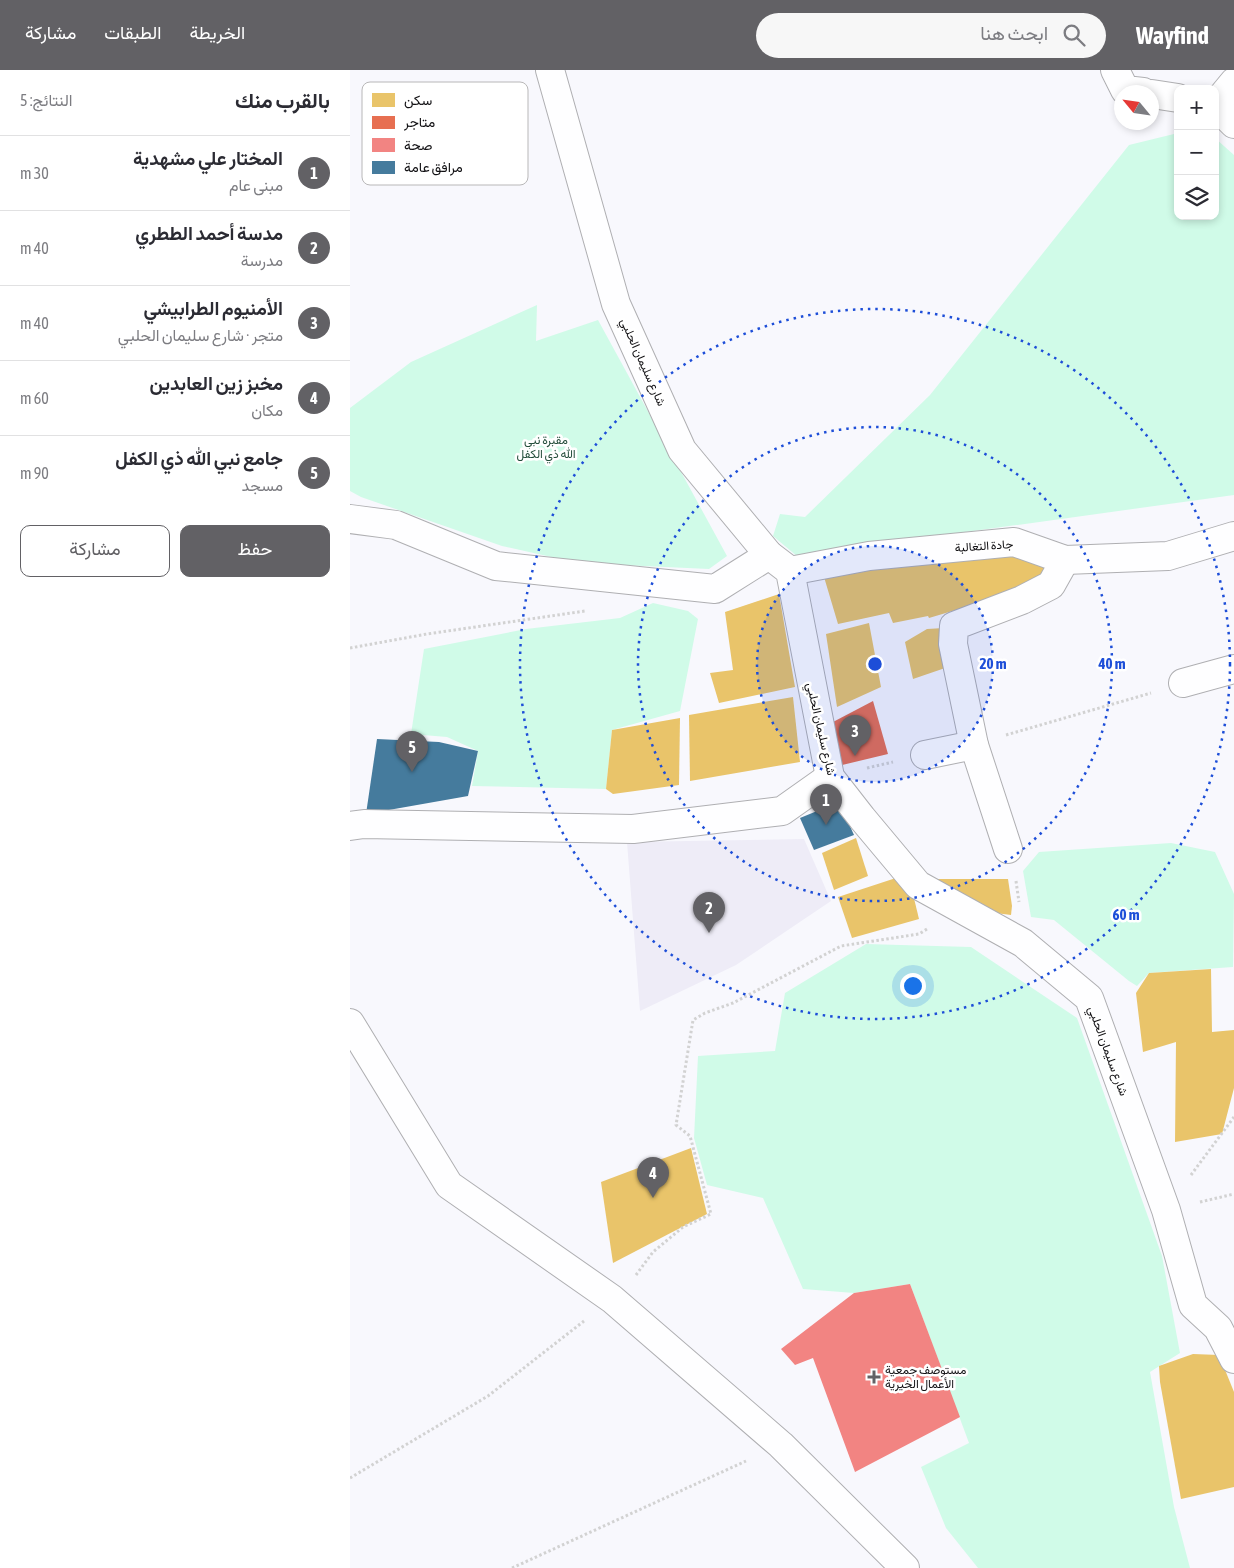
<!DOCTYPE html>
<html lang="ar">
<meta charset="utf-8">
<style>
body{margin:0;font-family:"Asap Condensed",Vazirmatn,sans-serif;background:#f7f7f7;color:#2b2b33;direction:rtl}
.controls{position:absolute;right:15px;top:15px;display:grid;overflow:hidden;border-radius:10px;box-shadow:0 2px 8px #0003}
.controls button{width:45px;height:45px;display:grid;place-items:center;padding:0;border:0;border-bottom:1px solid #e1e1e2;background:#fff;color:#2b2b33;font:25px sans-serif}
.compass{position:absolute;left:764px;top:15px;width:45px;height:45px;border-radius:50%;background:#fff;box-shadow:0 2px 8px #0003;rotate:299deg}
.you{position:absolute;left:562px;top:915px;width:18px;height:18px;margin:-12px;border:4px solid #fff;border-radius:50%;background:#1a73e8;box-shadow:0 0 0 8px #1a73e833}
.badge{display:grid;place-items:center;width:32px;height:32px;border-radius:50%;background:#626165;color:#fff;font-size:16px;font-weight:700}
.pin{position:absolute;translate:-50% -41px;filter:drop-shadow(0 1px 2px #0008)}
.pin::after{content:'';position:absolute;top:26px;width:18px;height:15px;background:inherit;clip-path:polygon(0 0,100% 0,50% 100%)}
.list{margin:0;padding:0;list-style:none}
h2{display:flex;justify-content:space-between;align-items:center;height:65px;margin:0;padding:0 20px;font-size:21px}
h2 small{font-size:16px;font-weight:400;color:#7c7c81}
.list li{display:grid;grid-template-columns:32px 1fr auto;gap:15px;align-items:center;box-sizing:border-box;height:75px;padding:0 20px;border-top:1px solid #e1e1e2}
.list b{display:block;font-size:19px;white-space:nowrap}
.list p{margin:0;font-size:16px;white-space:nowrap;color:#7c7c81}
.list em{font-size:16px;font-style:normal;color:#7c7c81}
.actions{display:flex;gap:10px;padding:15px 20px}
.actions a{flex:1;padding:11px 0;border:1px solid #626165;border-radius:10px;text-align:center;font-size:18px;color:#626165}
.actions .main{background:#626165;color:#fff}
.icon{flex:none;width:28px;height:28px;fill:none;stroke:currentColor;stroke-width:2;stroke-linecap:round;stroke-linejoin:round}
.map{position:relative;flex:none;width:884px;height:1498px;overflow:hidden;direction:ltr}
header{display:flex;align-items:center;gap:30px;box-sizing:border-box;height:70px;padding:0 25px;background:#626165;color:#fff}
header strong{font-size:24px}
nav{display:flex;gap:28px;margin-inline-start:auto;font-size:18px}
.search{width:350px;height:45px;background:#f7f7f7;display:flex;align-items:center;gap:12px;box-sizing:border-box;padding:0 18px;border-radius:28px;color:#7c7c81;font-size:19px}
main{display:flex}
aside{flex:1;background:#fff}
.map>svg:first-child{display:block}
</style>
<header>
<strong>Wayfind</strong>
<div class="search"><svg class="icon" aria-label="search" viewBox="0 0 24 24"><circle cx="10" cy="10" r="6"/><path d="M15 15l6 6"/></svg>ابحث هنا</div>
<nav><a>الخريطة</a><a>الطبقات</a><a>مشاركة</a></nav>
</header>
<main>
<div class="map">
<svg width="884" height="1498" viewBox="0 0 884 1498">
<rect width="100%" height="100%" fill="#f8f8fd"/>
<polygon fill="#eeecf7" points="454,769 481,831 386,895 290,941 277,772"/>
<g fill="#d0fbe8">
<polygon points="828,63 828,146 865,146 865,68 884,85 884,425 479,481 448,487 423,466 430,444 455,447 580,325 779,75"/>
<polygon points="187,235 186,271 248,250 377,486 359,499 228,493 152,476 11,427 0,421 0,338 61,292"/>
<polygon points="303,533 338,541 348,549 330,641 262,660 256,719 122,716 128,681 97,667 61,664 74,579 176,559 270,548"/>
<polygon points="821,773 865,782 884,824 883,897 799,903 787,916 779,911 704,850 681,847 673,801 689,782"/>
<polygon points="516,874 621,877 727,948 812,1186 830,1283 800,1302 824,1437 840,1498 628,1498 596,1458 571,1397 619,1373 560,1214 504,1223 453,1219 413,1128 357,1115 344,1068 348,986 425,981 435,923"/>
</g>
<g fill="#e9c46a">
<polygon points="662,478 702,500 636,531 579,548 578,546 543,553 539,543 488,554 474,507"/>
<polygon points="429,524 445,617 369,633 360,603 383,600 375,542"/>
<polygon points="519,553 531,617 487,637 476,564"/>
<polygon points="594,558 601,596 563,609 555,572 577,559"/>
<polygon points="443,627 450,692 340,711 339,645"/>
<polygon points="330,648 329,715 263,724 256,719 262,660"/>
<polygon points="506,768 518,806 484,820 472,783"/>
<polygon points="552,806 561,816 569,849 502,868 488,827"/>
<polygon points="587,809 658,809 662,836 661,845 638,842 587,816"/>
<polygon points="861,899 862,962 884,960 884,1018 872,1064 825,1072 826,972 793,982 786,923 799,903"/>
<polygon points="341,1078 357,1144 263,1193 251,1112"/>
<polygon points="843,1284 869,1285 884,1322 884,1417 831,1429 810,1312 809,1296"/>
</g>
<polygon fill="#e76f51" points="523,631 538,684 488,696 483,652"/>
<polygon fill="#f28482" points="560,1214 610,1347 505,1402 463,1288 445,1295 431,1279 504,1223"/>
<g fill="#457b9d">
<polygon points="27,669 89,672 128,681 118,726 16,744"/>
<polygon points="489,732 504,765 464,780 450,748"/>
</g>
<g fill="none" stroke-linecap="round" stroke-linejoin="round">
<defs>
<g id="minor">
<polyline points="200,0 266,234 332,380 419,485 440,501 480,707 512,748 568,815 673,873 739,928 816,1140 843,1235 868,1258 884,1289"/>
<polyline points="765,0 775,20 793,22"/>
<polyline points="802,24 828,28"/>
<polyline points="865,35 884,12"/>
<polyline points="865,35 884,54"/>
<polyline points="0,449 46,455 146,496 365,519 419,485"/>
<polyline points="440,501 519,486 664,472 715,490 818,486 884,466"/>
<polyline points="833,613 884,599"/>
<polyline points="575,685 624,675"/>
<polyline points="0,756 14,754 283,759 432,741 480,707"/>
<polyline points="658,779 624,675 603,574 604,556 672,530 701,515 715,490"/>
<polyline points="0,953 99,1115 262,1229 431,1375 555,1498"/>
</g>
</defs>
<use href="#minor" stroke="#afafb2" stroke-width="30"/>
<g stroke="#d2d2d2" stroke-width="3" stroke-dasharray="2.5 2.5" stroke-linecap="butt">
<polyline points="0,578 77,564 235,541"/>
<polyline points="656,665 801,623"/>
<polyline points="517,698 543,692"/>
<polyline points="666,811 669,832"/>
<polyline points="841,1105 884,1047"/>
<polyline points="850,1132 884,1124"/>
<polyline points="286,1205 303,1182 333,1157 361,1144 340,1066 326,1055 343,950 355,943 383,933 491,876 569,864 577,859"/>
<polyline points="0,1408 138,1326 234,1251"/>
<polyline points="162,1498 396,1391"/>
</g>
<use href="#minor" stroke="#fefeff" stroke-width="28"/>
</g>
<circle cx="525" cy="594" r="118" fill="#1d4ed8" fill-opacity=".12"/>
<g fill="none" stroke="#1d4ed8" stroke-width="2.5" stroke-dasharray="2.5 5">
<circle cx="525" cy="594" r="118"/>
<circle cx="525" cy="594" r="237"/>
<circle cx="525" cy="594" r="355"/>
</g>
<path fill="#626165" stroke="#fff" stroke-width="2" d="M521.5 1299.5h5v5h5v5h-5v5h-5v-5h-5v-5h5z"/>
<g text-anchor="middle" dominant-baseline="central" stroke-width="5" stroke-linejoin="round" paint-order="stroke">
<g font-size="12" fill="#111013" stroke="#fff">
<text transform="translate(293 292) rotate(66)">شارع سليمان الحلبي</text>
<text transform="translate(634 476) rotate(-4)">جادة التغالبة</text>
<text transform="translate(471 659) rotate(77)">شارع سليمان الحلبي</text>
<text transform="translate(758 981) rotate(70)">شارع سليمان الحلبي</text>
</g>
<g font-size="12" fill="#234d3a" stroke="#fff">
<text x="196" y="370">مقبرة نبي<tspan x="196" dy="14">الله ذي الكفل</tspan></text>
</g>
<g font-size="12" fill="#111013" stroke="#fff" text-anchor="start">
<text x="535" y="1300">مستوصف جمعية<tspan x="535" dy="14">الأعمال الخيرية</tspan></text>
</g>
</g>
<rect x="12" y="12" width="166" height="103" rx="8" fill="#fff" stroke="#b8b7b8" stroke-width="1"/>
<rect x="22" y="23" width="23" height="14" fill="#e9c46a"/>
<rect x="22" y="46" width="23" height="13" fill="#e76f51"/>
<rect x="22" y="68" width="23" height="14" fill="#f28482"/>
<rect x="22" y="91" width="23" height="13" fill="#457b9d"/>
<g font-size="14" fill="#111013">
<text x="54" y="35">سكن</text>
<text x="54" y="57">متاجر</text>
<text x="54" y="80">صحة</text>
<text x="54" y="102">مرافق عامة</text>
</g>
<circle cx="525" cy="594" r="8" fill="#1d4ed8" stroke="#fff" stroke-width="2.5"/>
<g font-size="15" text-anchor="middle" font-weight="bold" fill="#1d4ed8" stroke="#fff" stroke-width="5" stroke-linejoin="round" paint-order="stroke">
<text x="643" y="599">20 m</text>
<text x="762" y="599">40 m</text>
<text x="776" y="850">60 m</text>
</g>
</svg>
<div class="controls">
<button>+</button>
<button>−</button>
<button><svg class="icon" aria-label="layers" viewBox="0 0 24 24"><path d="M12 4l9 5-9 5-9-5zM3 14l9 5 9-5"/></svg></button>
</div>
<svg class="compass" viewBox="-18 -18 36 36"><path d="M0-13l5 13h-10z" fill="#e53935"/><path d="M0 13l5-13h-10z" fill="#7c7c81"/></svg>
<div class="you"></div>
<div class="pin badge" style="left:476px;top:755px">1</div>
<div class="pin badge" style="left:359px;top:863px">2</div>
<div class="pin badge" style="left:505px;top:686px">3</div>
<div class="pin badge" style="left:303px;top:1128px">4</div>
<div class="pin badge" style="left:62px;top:702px">5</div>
</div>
<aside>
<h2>بالقرب منك<small>النتائج: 5</small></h2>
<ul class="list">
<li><span class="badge">1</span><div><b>المختار علي مشهدية</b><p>مبنى عام</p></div><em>30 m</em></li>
<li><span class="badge">2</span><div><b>مدسة أحمد الططري</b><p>مدرسة</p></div><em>40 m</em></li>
<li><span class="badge">3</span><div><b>الأمنيوم الطرابيشي</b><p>متجر · شارع سليمان الحلبي</p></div><em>40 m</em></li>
<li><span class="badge">4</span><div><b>مخبز زين العابدين</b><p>مكان</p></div><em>60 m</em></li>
<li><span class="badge">5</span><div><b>جامع نبي الله ذي الكفل</b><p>مسجد</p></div><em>90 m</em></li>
</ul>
<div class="actions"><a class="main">حفظ</a><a>مشاركة</a></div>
</aside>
</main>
